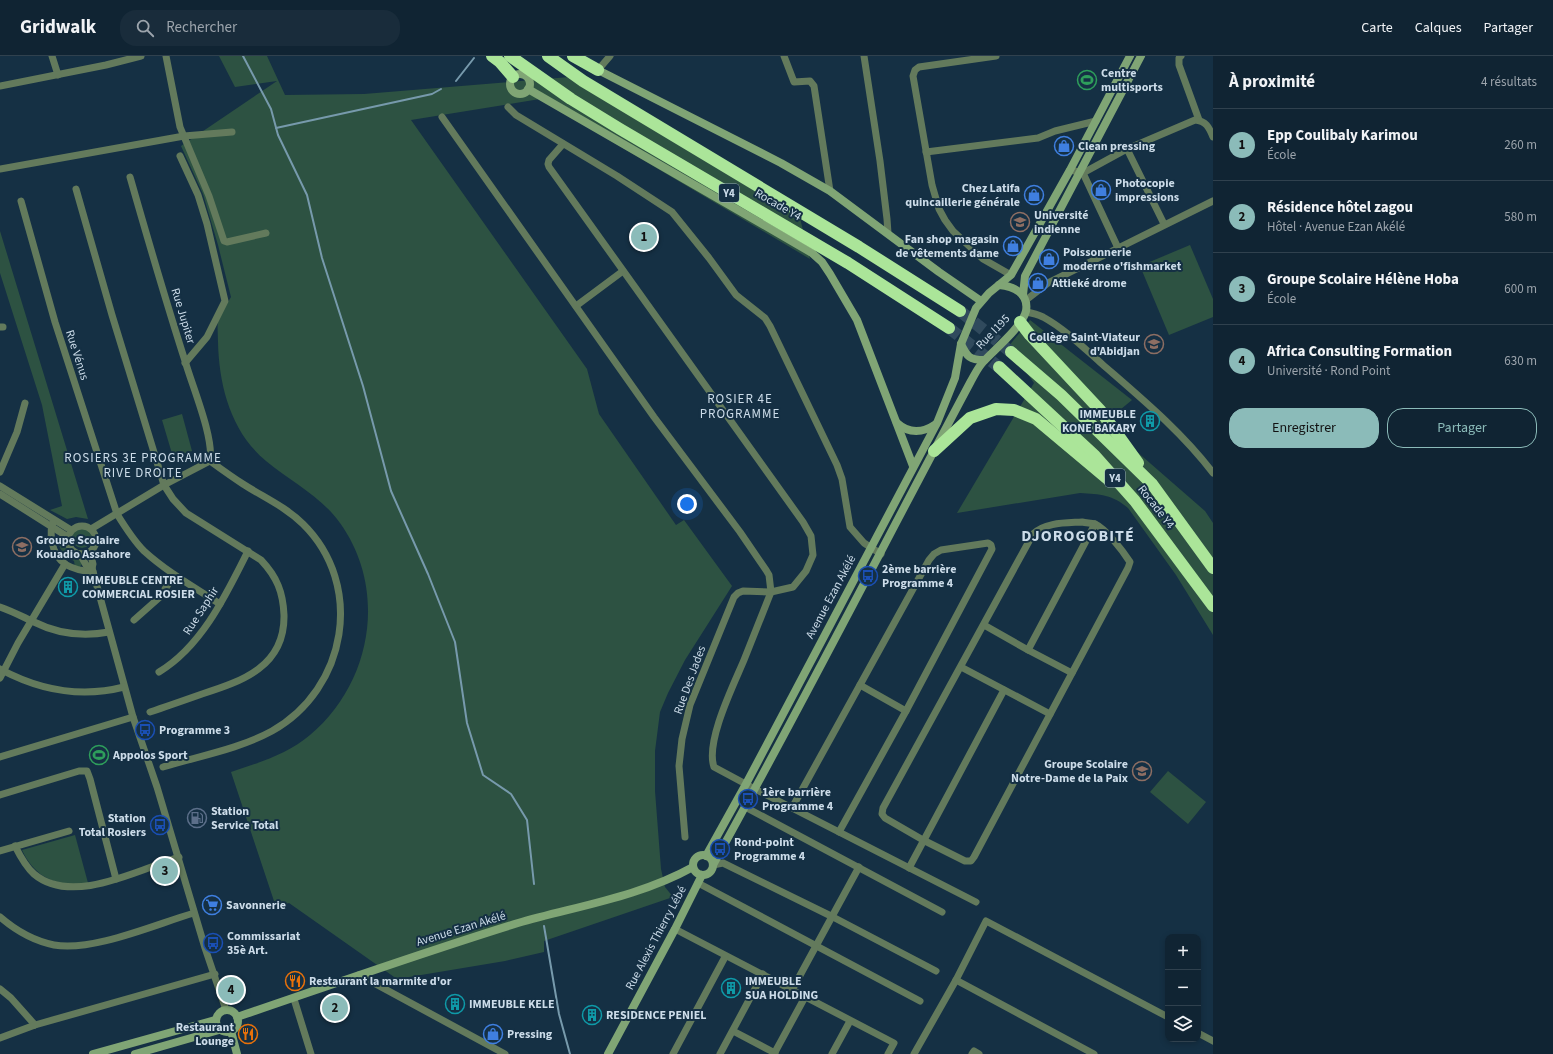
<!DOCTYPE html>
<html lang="fr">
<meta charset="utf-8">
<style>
body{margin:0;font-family:"Source Sans 3",sans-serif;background:#192c3b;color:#f1f3f6}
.controls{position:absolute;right:12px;bottom:12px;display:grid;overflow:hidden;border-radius:8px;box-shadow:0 2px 6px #0003}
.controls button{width:36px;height:36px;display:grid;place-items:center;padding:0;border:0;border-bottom:1px solid #30414e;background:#102433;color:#f1f3f6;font:20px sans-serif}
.you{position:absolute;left:687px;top:448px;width:14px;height:14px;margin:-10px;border:3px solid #fff;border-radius:50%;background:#1a73e8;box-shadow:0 0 0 6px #1a73e833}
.badge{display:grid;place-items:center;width:26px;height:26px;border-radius:50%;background:#8bbbb9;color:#111;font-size:13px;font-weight:700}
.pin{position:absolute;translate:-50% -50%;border:2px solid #fff;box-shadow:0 1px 4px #0006}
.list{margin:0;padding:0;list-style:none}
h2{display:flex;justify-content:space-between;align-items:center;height:52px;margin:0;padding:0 16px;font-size:17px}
h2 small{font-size:13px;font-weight:400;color:#9ca4ac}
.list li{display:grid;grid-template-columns:26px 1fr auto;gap:12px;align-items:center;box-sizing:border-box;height:72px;padding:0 16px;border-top:1px solid #30414e}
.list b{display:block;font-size:15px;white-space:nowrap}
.list p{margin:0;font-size:13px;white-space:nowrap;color:#9ca4ac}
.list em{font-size:13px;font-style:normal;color:#9ca4ac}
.actions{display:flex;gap:8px;padding:12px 16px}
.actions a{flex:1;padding:9px 0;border:1px solid #8bbbb9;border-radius:16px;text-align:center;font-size:14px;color:#8bbbb9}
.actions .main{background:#8bbbb9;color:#111}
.icon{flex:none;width:22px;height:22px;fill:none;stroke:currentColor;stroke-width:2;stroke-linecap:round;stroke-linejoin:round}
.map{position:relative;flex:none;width:1213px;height:998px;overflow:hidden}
header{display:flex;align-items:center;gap:24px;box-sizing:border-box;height:56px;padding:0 20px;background:#102433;border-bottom:1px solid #30414e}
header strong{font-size:19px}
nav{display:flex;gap:22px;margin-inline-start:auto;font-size:14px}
.search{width:280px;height:36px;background:#192c3b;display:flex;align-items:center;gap:10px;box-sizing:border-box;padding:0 14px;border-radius:16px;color:#9ca4ac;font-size:15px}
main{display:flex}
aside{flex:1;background:#102433}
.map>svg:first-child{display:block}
</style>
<header>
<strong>Gridwalk</strong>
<div class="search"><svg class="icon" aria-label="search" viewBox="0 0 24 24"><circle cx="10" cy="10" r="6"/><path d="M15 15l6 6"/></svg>Rechercher</div>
<nav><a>Carte</a><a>Calques</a><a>Partager</a></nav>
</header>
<main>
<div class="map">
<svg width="1213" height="998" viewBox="0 0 1213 998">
<rect width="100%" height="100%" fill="#153044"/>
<g fill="#2d5242">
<path d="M219,0H267L285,39L364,38L582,20L800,162L810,203L540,43L411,64L587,313L599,358L676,469L684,464L732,530L685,604L668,637L660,656L655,695V735L661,813L665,831L673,841L544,885V896L505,905L397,923L289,847L276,851L231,716C258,707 288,698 310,679C372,627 388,534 340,467C321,440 291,426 266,405C231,376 219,330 218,286C218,279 217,271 218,265C220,257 227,248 231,241L218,189L203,138L181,90L277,25L235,31Z"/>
<polygon points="0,175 88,463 76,461 67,463 50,454 62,450 42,349 0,217"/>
<polygon points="1190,189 1213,243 1213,261 1169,279 1140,210"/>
<path d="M1030,264L1132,344L1104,367L1205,455L1213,467V579L1176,519L1128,452C1113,439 1100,438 1080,437L957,457L1034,327L1008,291Z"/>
<polygon points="182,358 192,395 173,401 162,364"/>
<circle cx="82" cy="482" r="10"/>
<path d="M59,480L65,482C69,495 78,497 82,508L79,512L75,511L74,505C65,500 56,492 59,480Z"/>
<polygon points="1168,715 1206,746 1188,768 1150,736"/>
<path d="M75,779L88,827C58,832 35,822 22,794Z"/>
</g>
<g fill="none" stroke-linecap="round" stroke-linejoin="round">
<g stroke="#779aac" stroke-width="2">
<polyline points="243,0 271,53 278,79 307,139 322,202 363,330 391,435 428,518 455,586 467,667 483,719 511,738 527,764 534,828"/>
<polyline points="456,25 474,2"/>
<polyline points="276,72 432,38 441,33"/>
<polyline points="544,870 559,958 570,998"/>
</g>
<g stroke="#304a5d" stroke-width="12" stroke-dasharray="12 6" stroke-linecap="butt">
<polyline points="960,255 1011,296"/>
<polyline points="949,272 999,311"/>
</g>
<g stroke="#637a5c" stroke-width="7">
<polyline points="52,0 58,19"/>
<polyline points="166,0 180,71 209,140 224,185 227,186 266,177"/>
<polyline points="784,0 794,26 810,25 814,30 830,135"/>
<polyline points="864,0 880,105 887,163 888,177"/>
<polyline points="996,0 919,11 915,14 913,20 932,129 939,153 945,164 953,175 983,203 1011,219"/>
<polyline points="1181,0 1179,2 1179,9 1199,64"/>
<polyline points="598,14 610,0"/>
<polyline points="0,30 106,9 141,0"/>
<polyline points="508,51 516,59 617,120 672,156 709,202 736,239 765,262 770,270 837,409 842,423 850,471 864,487 881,498"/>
<path d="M442,61L654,361L740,476L766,514L769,519L771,536C762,559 753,581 744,604C734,628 705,686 714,711L755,733L976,846"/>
<polyline points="563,88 549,104 548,108 549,111 803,466 811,480 813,499 806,515 793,531 771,536 743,535 738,537 734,541 690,649 682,683 679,710 685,781"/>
<polyline points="1127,93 1164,168"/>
<polyline points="926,96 1038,82 1055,75 1096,65"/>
<polyline points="180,100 198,139 207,168 225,245 207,281 185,307"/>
<polyline points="0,113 184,80 232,76"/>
<path d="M1070,114L1083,117L1127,93L1195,64C1206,65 1209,71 1213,81"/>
<polyline points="1083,117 1118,192"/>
<path d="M130,121C148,184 166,246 186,308C193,332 214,382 210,405"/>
<path d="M76,133L112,259L164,429L173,443L186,457L261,504C277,521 283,536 284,559C285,610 243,625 202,638C185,644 168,650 150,656"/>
<path d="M21,145L55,266L117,458C125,471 133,484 144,495C167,516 194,531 220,548"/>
<polyline points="1026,244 1048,227 1213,145"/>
<polyline points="576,250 623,215"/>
<path d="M1026,256C1032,257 1037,258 1043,261C1065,273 1084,292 1102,308C1141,342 1182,376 1213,417"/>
<polyline points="0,271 3,271"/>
<polyline points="0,416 17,376 25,347"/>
<polyline points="0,430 71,474"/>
<polyline points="0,438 68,481"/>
<path d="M1082,466C1086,467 1091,467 1095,468C1106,473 1123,495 1130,506L1128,512L974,801L971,805H965L923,784L885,762L882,758L883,752L1033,478C1045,466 1067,467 1082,466Z"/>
<path d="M53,467C50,473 51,480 52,486C56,509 73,514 93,516"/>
<circle cx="82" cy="484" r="14"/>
<polyline points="91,473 164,429 210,405"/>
<polyline points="90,496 93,508 92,512 133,661 157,731 205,892 226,954"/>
<polyline points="80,498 86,509 92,512"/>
<path d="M0,551C12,555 23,561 34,566C58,578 82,581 109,576"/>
<polyline points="134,564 160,541 174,519"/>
<polyline points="984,569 1028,594 1072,617"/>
<polyline points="1028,594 1095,468"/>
<polyline points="961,611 1050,658"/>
<path d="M0,613C39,634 81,642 124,631"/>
<path d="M159,616C202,590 226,539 248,495"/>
<polyline points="0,622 18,587 65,508"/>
<polyline points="860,629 906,655"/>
<polyline points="0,701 133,661"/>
<path d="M163,711C199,700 239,693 272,675C347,633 365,529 303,468C286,451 263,441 243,428C232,421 221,413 210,405"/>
<polyline points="0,739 79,715 87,715 90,723 116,823"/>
<polyline points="745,751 942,856"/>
<polyline points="792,752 929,504 934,498 941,494 988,487 991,489 992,493 906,655 839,776"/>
<path d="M15,790C20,800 26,811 34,818C72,850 138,814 179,801"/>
<polyline points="0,795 69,775"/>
<polyline points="713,809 723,807 831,860 936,915"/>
<polyline points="909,812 1004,634"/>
<polyline points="698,827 920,945"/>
<path d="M0,861C15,874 34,885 54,889C93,896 156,868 194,857"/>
<polyline points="675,873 894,987 888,998"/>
<polyline points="359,919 505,998"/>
<polyline points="956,924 1094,998"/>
<polyline points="0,933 11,942 35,969"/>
<polyline points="792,934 859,811"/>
<polyline points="294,943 311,998"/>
<polyline points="733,975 775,997"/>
<polyline points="1198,977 1213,985"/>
<polyline points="0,982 35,969 215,918"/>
<polyline points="673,998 725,901"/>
<polyline points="720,998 763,918"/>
<polyline points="774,998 805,941"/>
<polyline points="832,998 850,965"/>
<polyline points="914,998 956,924 986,865 1168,961"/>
<polyline points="972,998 974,995 979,998"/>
</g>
<g stroke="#80a575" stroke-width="8">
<polyline points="598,14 781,107 830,135 939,216 981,245"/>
<circle cx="520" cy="28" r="10"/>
<polyline points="528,33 750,161 812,197 822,206 830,218 857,264 913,410"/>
<polyline points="1023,239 1025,220 1141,0"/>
<path d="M961,288C967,301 970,304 984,304"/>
<path d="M897,367C909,378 923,377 936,368"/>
<circle cx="703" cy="809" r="10"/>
<polyline points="706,800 746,728 937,367 955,322 961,288 976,252 989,237 1011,219 1070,114 1130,0"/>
<path d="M713,809C802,649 885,486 971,325C975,318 978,311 984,305C995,293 1022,271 1026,255C1029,238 1014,230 999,229"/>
<circle cx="227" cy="965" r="11"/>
<path d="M237,961C331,929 424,896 518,867C577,850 639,841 693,811"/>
<polyline points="231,975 237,998"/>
<polyline points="93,998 215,964"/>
<polyline points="135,998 219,974"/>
<polyline points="608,998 675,873 702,819"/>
</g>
<g stroke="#abe599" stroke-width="12">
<polyline points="492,0 500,6 513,21"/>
<polyline points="510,0 571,43 620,73 848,207 949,272"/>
<polyline points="548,0 583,25 859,191 960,255"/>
<polyline points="573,0 598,14"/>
<polyline points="1020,266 1030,279 1100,354 1138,407"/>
<polyline points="1011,296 1061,339 1152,428 1213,512"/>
<polyline points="999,311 1095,400 1135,445 1213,550"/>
<polyline points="934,395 970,362 996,353 1014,354 1036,363 1110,425"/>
</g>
</g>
<defs>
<symbol id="stadium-ring" viewBox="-11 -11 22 22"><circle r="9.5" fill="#153044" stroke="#2e9e5b" stroke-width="1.5"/><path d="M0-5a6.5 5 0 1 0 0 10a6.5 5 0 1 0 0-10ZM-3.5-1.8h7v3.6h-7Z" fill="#2e9e5b"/></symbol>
<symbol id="shop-ring" viewBox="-11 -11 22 22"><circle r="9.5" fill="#153044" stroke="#3f7fe0" stroke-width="1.5"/><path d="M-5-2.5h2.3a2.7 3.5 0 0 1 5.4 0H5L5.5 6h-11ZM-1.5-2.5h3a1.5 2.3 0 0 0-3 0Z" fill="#3f7fe0"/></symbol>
<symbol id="university-ring" viewBox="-11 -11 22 22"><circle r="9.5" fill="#153044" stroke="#8d6e63" stroke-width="1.5"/><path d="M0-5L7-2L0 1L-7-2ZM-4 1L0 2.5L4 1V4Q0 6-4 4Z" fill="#8d6e63"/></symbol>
<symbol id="school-ring" viewBox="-11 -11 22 22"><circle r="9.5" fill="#153044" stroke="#8d6e63" stroke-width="1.5"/><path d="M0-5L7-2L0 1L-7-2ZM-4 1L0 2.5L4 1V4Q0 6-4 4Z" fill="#8d6e63"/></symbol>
<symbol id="building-ring" viewBox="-11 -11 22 22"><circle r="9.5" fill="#153044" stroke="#0f9aa8" stroke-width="1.5"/><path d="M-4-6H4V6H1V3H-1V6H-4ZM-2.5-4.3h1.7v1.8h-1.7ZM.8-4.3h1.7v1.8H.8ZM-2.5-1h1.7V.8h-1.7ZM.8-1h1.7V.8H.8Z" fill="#0f9aa8"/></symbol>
<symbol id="bus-ring" viewBox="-11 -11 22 22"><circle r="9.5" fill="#153044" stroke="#1a4fb4" stroke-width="1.5"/><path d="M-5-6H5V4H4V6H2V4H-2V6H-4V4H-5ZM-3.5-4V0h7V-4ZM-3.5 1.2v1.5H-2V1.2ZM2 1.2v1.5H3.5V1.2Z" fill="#1a4fb4"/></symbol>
<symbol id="fuel-ring" viewBox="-11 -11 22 22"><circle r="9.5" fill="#153044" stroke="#5c6f8a" stroke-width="1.5"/><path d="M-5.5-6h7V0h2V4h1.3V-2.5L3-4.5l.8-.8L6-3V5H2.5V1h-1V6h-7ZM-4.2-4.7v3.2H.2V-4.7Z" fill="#5c6f8a"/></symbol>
<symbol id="supermarket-ring" viewBox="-11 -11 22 22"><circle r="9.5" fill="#153044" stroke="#3f7fe0" stroke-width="1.5"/><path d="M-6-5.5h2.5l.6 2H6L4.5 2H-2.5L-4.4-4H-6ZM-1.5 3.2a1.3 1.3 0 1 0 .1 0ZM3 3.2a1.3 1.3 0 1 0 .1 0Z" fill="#3f7fe0"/></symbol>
<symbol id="restaurant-ring" viewBox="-11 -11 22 22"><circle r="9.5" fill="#153044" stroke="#e8710a" stroke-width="1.5"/><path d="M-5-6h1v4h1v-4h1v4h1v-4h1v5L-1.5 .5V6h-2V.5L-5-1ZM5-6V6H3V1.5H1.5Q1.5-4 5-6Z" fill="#e8710a"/></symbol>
</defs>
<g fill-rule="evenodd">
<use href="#stadium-ring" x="1076" y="13" width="22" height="22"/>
<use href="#shop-ring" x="1053" y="79" width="22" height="22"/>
<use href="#shop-ring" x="1090" y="123" width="22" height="22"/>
<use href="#shop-ring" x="1023" y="128" width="22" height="22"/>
<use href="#university-ring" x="1009" y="155" width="22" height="22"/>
<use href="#shop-ring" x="1002" y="179" width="22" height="22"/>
<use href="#shop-ring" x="1038" y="192" width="22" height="22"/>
<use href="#shop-ring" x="1027" y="216" width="22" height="22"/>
<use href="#school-ring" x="1143" y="277" width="22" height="22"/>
<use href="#building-ring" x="1139" y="354" width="22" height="22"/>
<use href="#school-ring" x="11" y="480" width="22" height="22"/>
<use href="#bus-ring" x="857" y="509" width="22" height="22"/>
<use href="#building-ring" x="57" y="520" width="22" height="22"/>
<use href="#bus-ring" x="134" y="663" width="22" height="22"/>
<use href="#stadium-ring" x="88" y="688" width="22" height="22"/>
<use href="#school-ring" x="1131" y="704" width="22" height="22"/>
<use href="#bus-ring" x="737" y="732" width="22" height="22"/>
<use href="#fuel-ring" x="186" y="751" width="22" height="22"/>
<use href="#bus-ring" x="149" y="758" width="22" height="22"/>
<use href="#bus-ring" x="709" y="782" width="22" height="22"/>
<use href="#supermarket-ring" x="201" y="838" width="22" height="22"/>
<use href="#bus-ring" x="202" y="876" width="22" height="22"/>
<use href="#restaurant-ring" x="284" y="914" width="22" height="22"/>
<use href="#building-ring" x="720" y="921" width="22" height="22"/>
<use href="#building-ring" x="444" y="937" width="22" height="22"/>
<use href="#building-ring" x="581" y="948" width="22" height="22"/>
<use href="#restaurant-ring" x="237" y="967" width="22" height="22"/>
<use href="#shop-ring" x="482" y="967" width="22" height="22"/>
</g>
<g text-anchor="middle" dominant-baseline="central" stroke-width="4" stroke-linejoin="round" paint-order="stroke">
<g fill="#153044" stroke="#95a8b8" stroke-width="1">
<rect x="719" y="128" width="20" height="18" rx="3"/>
<rect x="1105" y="413" width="20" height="18" rx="3"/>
</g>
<g font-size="11" font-weight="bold" fill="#ccdce9">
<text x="729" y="137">Y4</text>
<text x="1115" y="422">Y4</text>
</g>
<g font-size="12" font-weight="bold" fill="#ccdce9" stroke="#153044" text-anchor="start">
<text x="1101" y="17">Centre<tspan x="1101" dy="14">multisports</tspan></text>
<text x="1078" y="90">Clean pressing</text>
<text x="1115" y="127">Photocopie<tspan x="1115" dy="14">impressions</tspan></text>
<text x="1020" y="132" text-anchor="end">Chez Latifa<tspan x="1020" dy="14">quincaillerie générale</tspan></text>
<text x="1034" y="159">Université<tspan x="1034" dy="14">indienne</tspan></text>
<text x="999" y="183" text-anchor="end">Fan shop magasin<tspan x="999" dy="14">de vêtements dame</tspan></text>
<text x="1063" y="196">Poissonnerie<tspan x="1063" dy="14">moderne o'fishmarket</tspan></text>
<text x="1052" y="227">Attieké drome</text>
<text x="1140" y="281" text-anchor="end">Collège Saint-Viateur<tspan x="1140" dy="14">d'Abidjan</tspan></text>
<text x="1136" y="358" text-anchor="end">IMMEUBLE<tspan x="1136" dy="14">KONE BAKARY</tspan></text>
<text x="36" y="484">Groupe Scolaire<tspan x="36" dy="14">Kouadio Assahore</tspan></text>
<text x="882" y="513">2ème barrière<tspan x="882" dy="14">Programme 4</tspan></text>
<text x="82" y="524">IMMEUBLE CENTRE<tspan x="82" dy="14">COMMERCIAL ROSIER</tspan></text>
<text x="159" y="674">Programme 3</text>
<text x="113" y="699">Appolos Sport</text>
<text x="1128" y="708" text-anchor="end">Groupe Scolaire<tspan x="1128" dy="14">Notre-Dame de la Paix</tspan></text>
<text x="762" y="736">1ère barrière<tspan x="762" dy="14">Programme 4</tspan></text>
<text x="211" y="755">Station<tspan x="211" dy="14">Service Total</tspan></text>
<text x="146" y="762" text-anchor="end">Station<tspan x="146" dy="14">Total Rosiers</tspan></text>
<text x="734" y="786">Rond-point<tspan x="734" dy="14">Programme 4</tspan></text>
<text x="226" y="849">Savonnerie</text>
<text x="227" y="880">Commissariat<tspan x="227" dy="14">35è Art.</tspan></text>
<text x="309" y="925">Restaurant la marmite d'or</text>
<text x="745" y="925">IMMEUBLE<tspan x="745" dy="14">SUA HOLDING</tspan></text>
<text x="469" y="948">IMMEUBLE KELE</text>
<text x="606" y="959">RESIDENCE PENIEL</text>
<text x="234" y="971" text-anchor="end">Restaurant<tspan x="234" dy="14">Lounge</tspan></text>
<text x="507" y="978">Pressing</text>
</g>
<g font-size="12" fill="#ccdce9" stroke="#153044">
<text transform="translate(778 149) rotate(30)">Rocade Y4</text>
<text transform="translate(183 260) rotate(73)">Rue Jupiter</text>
<text transform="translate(993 276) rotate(-46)">Rue I195</text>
<text transform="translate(77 299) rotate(72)">Rue Vénus</text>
<text transform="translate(1156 451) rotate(52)">Rocade Y4</text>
<text transform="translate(831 541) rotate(-62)">Avenue Ezan Akélé</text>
<text transform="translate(201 555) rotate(-57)">Rue Saphir</text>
<text transform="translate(690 624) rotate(-70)">Rue Des Jades</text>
<text transform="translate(461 873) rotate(-17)">Avenue Ezan Akélé</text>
<text transform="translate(656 882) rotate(-62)">Rue Alexis Thierry Lébé</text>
</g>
<g font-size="13" letter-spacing="1" fill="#ccdce9" stroke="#153044">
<text x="740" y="343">ROSIER 4E<tspan x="740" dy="15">PROGRAMME</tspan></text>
<text x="143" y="402">ROSIERS 3E PROGRAMME<tspan x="143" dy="15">RIVE DROITE</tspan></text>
</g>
<g font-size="16" font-weight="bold" letter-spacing="1" fill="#ccdce9" stroke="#153044">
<text x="1078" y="480">DJOROGOBITÉ</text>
</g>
</g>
</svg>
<div class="controls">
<button>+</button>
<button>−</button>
<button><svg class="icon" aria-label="layers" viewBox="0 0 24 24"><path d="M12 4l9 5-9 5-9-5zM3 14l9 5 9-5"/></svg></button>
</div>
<div class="you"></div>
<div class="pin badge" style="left:644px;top:181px">1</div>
<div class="pin badge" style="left:335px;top:952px">2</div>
<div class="pin badge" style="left:165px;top:815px">3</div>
<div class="pin badge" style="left:231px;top:934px">4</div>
</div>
<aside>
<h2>À proximité<small>4 résultats</small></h2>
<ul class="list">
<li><span class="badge">1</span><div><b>Epp Coulibaly Karimou</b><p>École</p></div><em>260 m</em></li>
<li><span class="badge">2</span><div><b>Résidence hôtel zagou</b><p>Hôtel · Avenue Ezan Akélé</p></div><em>580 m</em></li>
<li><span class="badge">3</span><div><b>Groupe Scolaire Hélène Hoba</b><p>École</p></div><em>600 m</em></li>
<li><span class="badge">4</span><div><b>Africa Consulting Formation</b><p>Université · Rond Point</p></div><em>630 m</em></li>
</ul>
<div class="actions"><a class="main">Enregistrer</a><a>Partager</a></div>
</aside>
</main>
